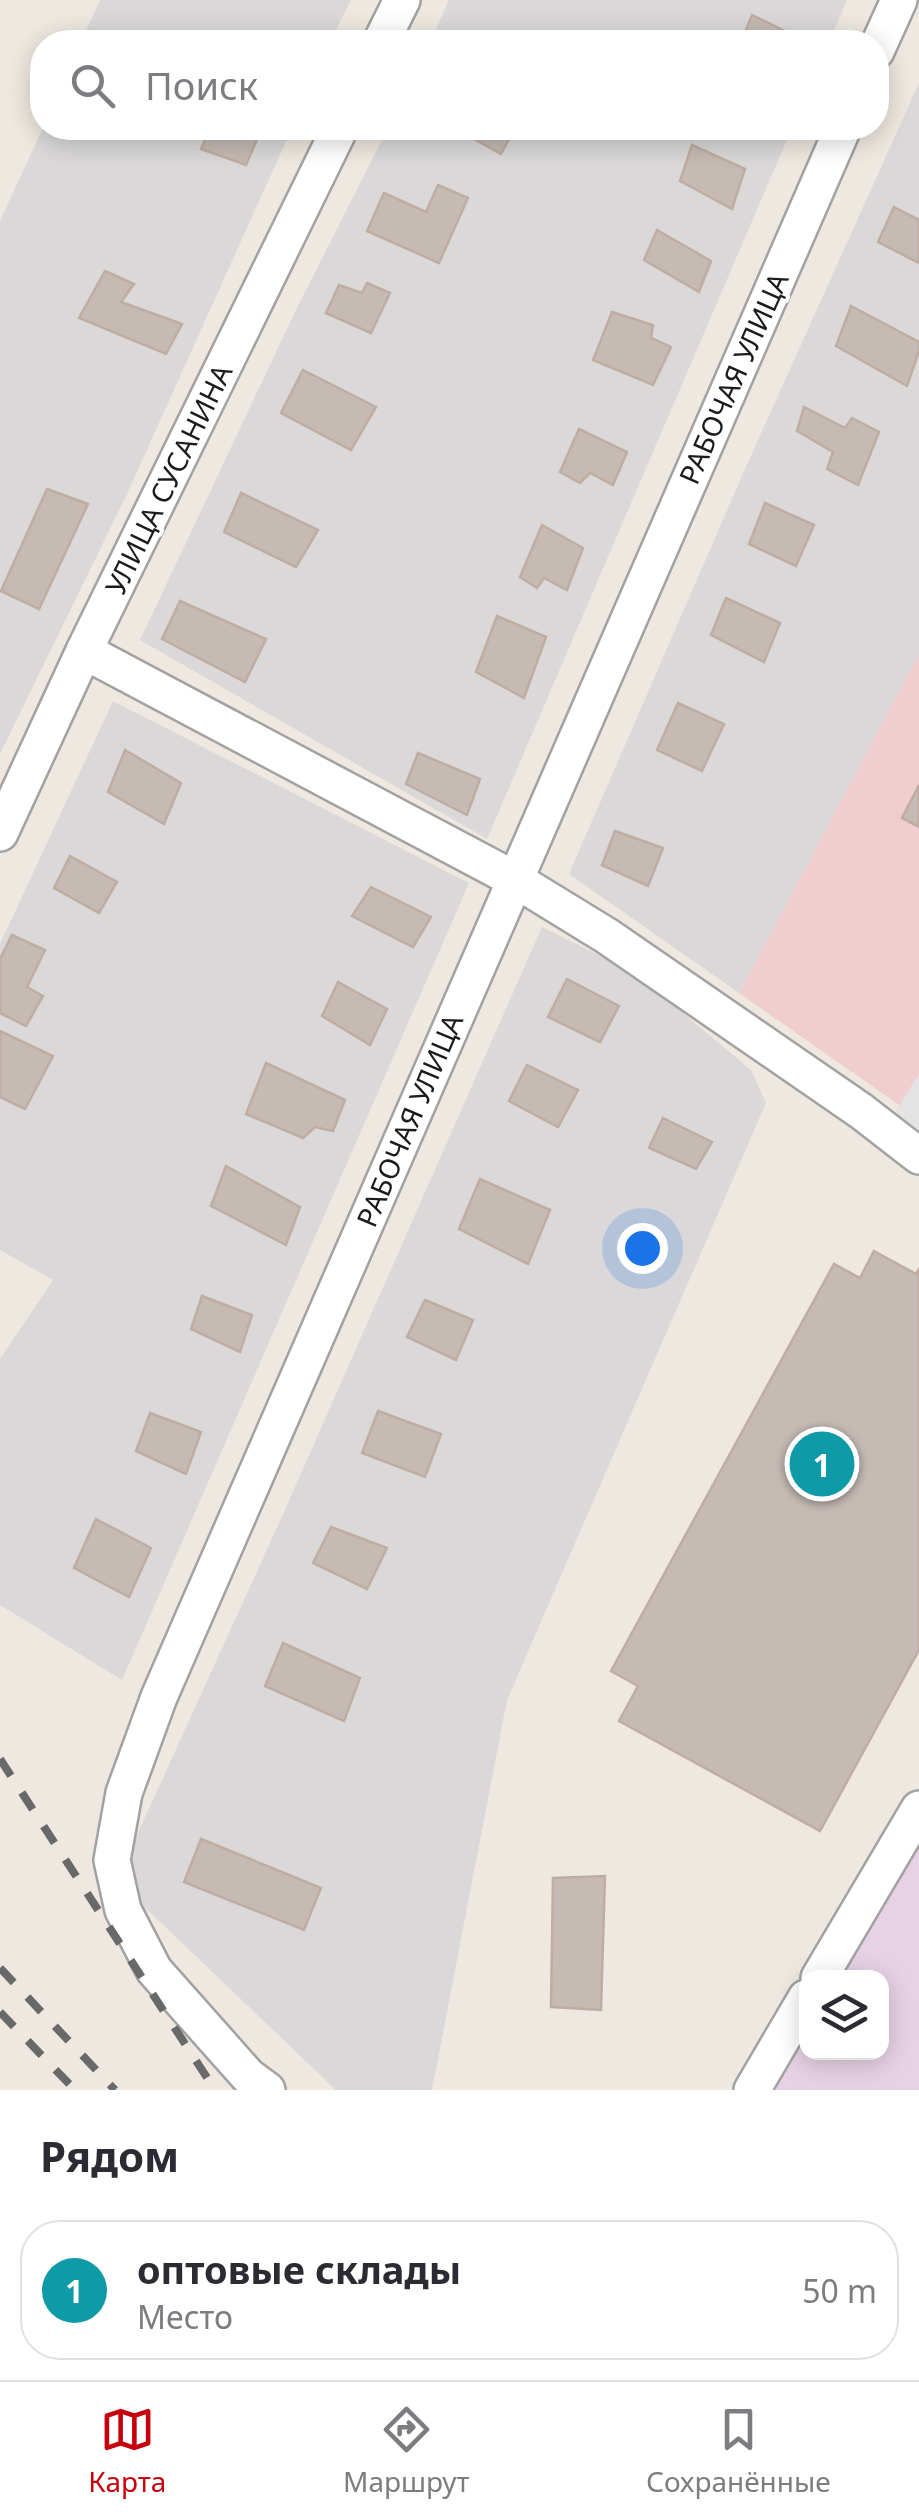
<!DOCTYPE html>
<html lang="ru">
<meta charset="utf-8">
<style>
body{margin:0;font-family:"Noto Sans",sans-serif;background:#f2f2f3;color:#2b2b33}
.controls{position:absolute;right:30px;bottom:30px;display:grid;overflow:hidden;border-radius:20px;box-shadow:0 5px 25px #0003}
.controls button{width:90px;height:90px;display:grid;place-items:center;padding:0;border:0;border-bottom:2px solid #e1e1e2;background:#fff;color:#2b2b33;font:50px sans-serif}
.you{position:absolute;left:642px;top:1248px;width:35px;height:35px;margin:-25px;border:8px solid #fff;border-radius:50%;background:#1a73e8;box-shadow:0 0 0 15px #1a73e833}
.badge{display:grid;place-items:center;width:65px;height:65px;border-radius:50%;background:#c7000e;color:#fff;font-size:32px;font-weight:700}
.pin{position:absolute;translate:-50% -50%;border:5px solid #fff;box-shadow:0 2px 10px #0006}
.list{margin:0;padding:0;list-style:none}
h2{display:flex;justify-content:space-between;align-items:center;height:130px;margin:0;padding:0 40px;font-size:42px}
h2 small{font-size:32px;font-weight:400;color:#7c7c81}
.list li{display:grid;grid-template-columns:65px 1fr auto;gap:30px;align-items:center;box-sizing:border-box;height:140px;margin:0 20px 20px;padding:0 20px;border:2px solid #e1e1e2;border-radius:40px}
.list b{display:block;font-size:38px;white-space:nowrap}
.list p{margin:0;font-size:32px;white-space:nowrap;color:#7c7c81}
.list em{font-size:32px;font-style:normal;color:#7c7c81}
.icon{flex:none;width:55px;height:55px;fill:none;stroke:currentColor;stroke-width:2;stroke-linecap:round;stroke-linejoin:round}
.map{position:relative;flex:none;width:919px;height:2090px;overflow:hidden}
.search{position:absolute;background:#fff;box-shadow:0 5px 25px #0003;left:30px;right:30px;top:30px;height:110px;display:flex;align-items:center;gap:25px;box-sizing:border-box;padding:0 35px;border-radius:40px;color:#7c7c81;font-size:38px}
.sheet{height:290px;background:#fff}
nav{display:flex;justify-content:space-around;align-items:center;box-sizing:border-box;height:140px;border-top:2px solid #e1e1e2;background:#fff;font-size:28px;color:#7c7c81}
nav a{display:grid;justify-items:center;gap:5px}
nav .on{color:#c7000e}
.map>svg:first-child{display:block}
</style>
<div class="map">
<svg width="919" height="2090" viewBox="0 0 919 2090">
<rect width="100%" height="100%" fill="#eee8e0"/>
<g fill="#dad8d8">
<polygon points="100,0 351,0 330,42 81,42"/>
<polygon points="449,0 847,0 829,42 430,42"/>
<polygon points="919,83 919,654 739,993 569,874 745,469"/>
<polygon points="43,128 292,128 127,494 0,754 0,221"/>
<polygon points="388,128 792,128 487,839 140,640 296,310"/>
<polygon points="113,701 469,883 122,1680 0,1605 0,1359 53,1280 0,1250 0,944"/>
<polygon points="542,927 635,973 751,1070 766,1103 507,1700 432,2090 336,2090 136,1899 127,1857 284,1512"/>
</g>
<polygon fill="#f0cecf" points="919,654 919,1119 739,993"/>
<polygon fill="#e7d2e5" points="919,1843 919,2090 768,2090 806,2027 806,2052 882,2052 882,1978 837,1977"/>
<polygon fill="#e3e3e3" points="919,1074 919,1162 879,1138"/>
<g fill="#c5bab4" stroke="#c0ada2" stroke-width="2.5">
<polygon points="752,15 801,39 800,42 741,42"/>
<polygon points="210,128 262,128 246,165 201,149"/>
<polygon points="483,128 515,128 501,154 476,140"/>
<polygon points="692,145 745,169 732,209 680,181"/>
<polygon points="438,185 468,198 439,263 367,231 384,193 426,212"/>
<polygon points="894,207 919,220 919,263 878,242"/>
<polygon points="657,230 711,261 699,292 644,260"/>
<polygon points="105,271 134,284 121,302 182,324 166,354 79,318"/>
<polygon points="367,283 390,293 371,333 326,313 339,285 362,293"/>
<polygon points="851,306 919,342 919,351 907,386 836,346"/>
<polygon points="612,312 653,325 651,338 671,347 653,385 593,360"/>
<polygon points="303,370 376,407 351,450 281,413"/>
<polygon points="804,407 845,428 852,418 879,432 858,485 827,469 833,452 797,431"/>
<polygon points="579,429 627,452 613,485 590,473 580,483 560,472"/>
<polygon points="47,489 88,504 39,609 1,591"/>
<polygon points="241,493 318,530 296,567 224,532"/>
<polygon points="765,503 814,525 796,566 749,544"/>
<polygon points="542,525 583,548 567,590 544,578 537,588 520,577"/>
<polygon points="726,598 780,623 764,662 711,635"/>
<polygon points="180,601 266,639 245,682 162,639"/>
<polygon points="497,616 546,637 524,698 476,672"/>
<polygon points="678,703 724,724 702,771 657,750"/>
<polygon points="125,750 181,783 164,824 108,792"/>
<polygon points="418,753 480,779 467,815 406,784"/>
<polygon points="919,785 919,827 902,818"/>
<polygon points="615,831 663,848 648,886 602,865"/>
<polygon points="70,856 117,882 99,913 54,888"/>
<polygon points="371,887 431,917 413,947 352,916"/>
<polygon points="12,935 45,950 27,987 43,996 26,1026 0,1013 0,959"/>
<polygon points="567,979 619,1006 600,1042 548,1017"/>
<polygon points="338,982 387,1009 370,1045 322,1016"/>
<polygon points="0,1031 53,1056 25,1109 0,1097"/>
<polygon points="266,1063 345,1100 333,1131 315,1127 303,1138 246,1114"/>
<polygon points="527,1065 578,1090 558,1127 509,1101"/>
<polygon points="663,1118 712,1142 696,1169 649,1148"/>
<polygon points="226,1166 300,1207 286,1245 211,1206"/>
<polygon points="480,1179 550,1210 528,1264 459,1229"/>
<polygon points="874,1251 916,1274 919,1269 919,1650 820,1831 619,1721 638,1686 611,1671 834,1264 860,1278"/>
<polygon points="202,1296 252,1315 240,1352 191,1329"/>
<polygon points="425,1300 473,1320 456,1360 407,1337"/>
<polygon points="378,1411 441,1434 425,1477 362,1453"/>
<polygon points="150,1413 201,1432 186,1474 136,1451"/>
<polygon points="96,1519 151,1548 129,1597 74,1568"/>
<polygon points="331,1527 387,1548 367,1589 313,1563"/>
<polygon points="283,1643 360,1678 344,1721 265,1686"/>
<polygon points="201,1839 321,1888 304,1930 184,1882"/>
<polygon points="605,1876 601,2010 551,2007 553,1878"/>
</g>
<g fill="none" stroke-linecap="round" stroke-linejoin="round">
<defs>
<g id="minor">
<polyline points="381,42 402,0"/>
<polyline points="876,51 899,0"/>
<polyline points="84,651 514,879 607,936 861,1111 919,1156"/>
<polyline points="0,833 84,651 340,128"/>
<polyline points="819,1978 919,1809"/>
<polyline points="267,2090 248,2076 154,1970 123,1910 112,1860 124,1793 159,1697 843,128"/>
<polyline points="752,2090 806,1998"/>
</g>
</defs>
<use href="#minor" stroke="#a2a2a2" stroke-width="40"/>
<use href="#minor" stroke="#fff" stroke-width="35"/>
<g stroke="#696969" stroke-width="8" stroke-dasharray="20 20" stroke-linecap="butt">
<polyline points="0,1759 215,2090"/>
<polyline points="0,1968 115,2090"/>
<polyline points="0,2012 75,2090"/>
</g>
</g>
<g text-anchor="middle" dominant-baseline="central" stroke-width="8" stroke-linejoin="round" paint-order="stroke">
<g font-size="28" fill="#1b1b1b" stroke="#fff">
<text transform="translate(733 378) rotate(-66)">РАБОЧАЯ УЛИЦА</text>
<text transform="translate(168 479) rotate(-64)">УЛИЦА СУСАНИНА</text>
<text transform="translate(409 1120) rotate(-67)">РАБОЧАЯ УЛИЦА</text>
</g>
</g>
</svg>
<div class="controls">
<button><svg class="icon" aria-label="layers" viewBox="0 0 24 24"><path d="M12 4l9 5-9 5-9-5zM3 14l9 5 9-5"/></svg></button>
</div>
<div class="you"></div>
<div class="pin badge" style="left:822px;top:1464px;background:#0f9aa8">1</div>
<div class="search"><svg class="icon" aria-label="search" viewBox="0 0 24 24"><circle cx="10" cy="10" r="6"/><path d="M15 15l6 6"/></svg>Поиск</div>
</div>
<section class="sheet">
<h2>Рядом<small></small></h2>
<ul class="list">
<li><span class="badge" style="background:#0f9aa8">1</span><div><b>оптовые склады</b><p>Место</p></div><em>50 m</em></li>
</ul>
</section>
<nav>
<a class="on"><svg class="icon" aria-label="map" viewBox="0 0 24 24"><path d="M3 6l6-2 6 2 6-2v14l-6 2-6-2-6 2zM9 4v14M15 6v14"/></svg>Карта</a>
<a><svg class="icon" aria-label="directions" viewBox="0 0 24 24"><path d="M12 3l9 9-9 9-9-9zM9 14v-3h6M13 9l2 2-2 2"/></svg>Маршрут</a>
<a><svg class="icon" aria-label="saved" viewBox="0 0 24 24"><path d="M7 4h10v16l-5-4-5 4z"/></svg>Сохранённые</a>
</nav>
